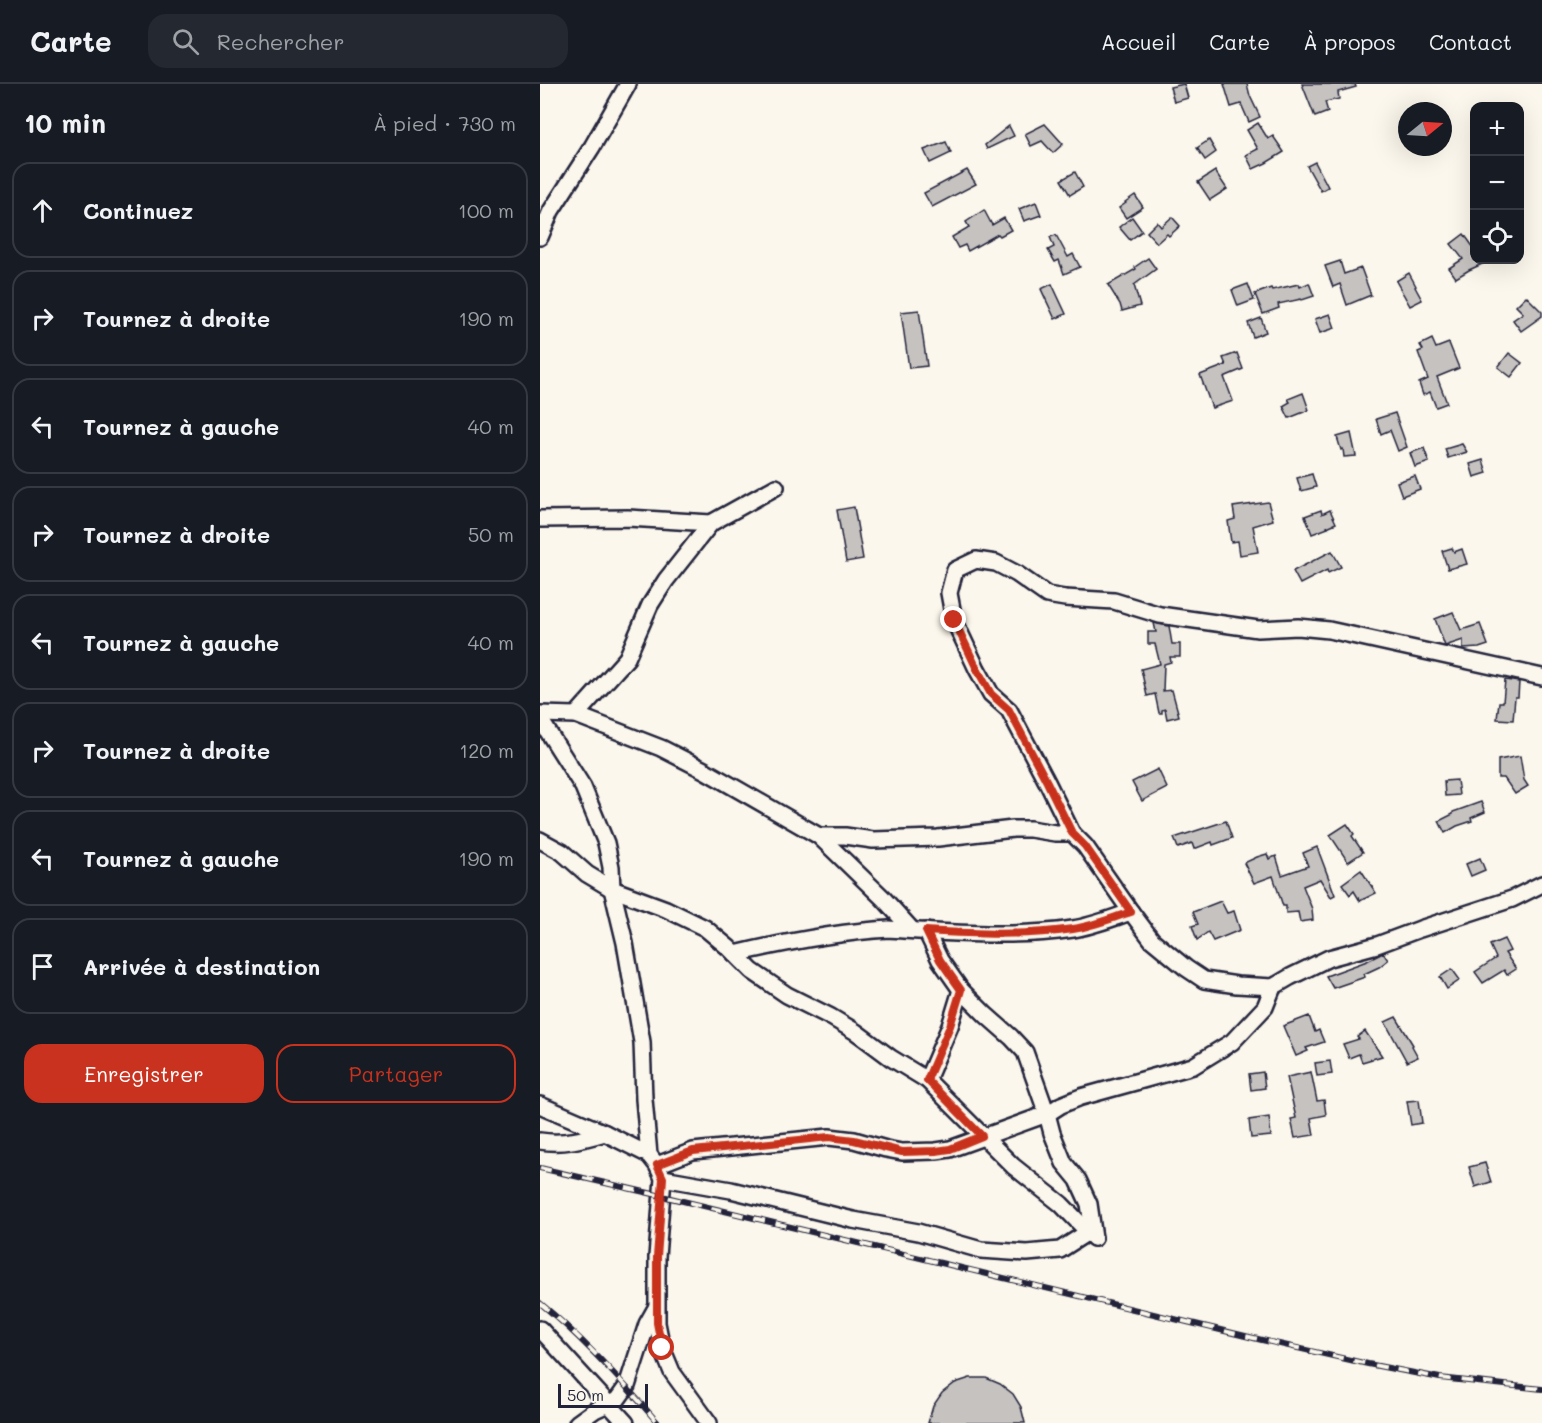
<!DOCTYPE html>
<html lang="fr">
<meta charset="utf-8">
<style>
body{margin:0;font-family:Mali,sans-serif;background:#242831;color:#f1f3f6}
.controls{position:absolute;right:18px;top:18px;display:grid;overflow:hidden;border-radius:12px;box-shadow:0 6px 24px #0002}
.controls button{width:54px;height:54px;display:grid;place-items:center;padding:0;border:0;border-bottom:2px solid #363941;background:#171b24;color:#f1f3f6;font:30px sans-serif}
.compass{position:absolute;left:858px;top:18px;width:54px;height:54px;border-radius:50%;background:#171b24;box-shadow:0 6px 24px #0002;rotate:72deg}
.scale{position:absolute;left:18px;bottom:15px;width:90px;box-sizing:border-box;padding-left:6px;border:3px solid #22223b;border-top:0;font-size:16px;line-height:21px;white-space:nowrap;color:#22223b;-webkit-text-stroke:4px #fbf7ec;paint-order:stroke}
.stop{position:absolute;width:18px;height:18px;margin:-14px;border:4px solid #c8321e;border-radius:50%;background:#fff}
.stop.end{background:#c8321e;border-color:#fff;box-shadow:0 2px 6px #0008}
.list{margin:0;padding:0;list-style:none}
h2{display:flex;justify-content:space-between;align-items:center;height:78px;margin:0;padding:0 24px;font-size:26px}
h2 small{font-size:20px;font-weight:400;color:#9ea1a6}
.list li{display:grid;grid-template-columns:39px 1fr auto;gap:18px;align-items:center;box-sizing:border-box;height:96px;margin:0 12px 12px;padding:0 12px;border:2px solid #363941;border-radius:18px}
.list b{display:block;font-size:22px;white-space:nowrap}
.list em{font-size:20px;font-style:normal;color:#9ea1a6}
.actions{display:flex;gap:12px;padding:18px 24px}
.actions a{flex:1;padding:14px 0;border:2px solid #c8321e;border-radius:18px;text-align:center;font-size:21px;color:#c8321e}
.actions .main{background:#c8321e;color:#fff}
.icon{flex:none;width:33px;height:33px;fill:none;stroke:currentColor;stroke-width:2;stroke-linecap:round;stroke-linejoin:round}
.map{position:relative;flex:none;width:1002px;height:1339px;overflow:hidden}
header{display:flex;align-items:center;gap:36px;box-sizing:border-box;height:84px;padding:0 30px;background:#171b24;border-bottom:2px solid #363941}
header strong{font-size:28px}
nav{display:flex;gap:33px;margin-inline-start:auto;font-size:21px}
.search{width:420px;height:54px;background:#242831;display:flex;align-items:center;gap:15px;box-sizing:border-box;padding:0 21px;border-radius:18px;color:#9ea1a6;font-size:22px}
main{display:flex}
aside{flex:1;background:#171b24}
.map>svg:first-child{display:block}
</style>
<header>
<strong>Carte</strong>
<div class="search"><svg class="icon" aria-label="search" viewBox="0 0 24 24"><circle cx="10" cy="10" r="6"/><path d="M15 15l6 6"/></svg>Rechercher</div>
<nav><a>Accueil</a><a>Carte</a><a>À propos</a><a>Contact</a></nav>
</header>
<main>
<aside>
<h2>10 min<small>À pied · 730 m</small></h2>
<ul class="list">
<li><svg class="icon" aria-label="ahead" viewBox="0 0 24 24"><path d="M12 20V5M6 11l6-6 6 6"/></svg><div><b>Continuez</b></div><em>100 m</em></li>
<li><svg class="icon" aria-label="right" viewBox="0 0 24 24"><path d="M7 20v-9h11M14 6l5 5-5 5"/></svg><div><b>Tournez à droite</b></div><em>190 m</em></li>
<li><svg class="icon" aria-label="left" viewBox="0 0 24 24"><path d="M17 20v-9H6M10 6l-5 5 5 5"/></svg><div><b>Tournez à gauche</b></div><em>40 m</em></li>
<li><svg class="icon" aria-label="right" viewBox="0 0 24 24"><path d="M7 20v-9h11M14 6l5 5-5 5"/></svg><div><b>Tournez à droite</b></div><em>50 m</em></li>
<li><svg class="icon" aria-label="left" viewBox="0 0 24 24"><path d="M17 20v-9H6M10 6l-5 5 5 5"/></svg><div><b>Tournez à gauche</b></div><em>40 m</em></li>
<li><svg class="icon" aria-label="right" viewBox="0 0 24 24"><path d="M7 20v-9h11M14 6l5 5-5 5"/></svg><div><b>Tournez à droite</b></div><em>120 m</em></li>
<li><svg class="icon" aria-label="left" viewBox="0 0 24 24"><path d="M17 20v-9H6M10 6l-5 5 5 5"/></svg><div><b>Tournez à gauche</b></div><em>190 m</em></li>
<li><svg class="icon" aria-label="arrive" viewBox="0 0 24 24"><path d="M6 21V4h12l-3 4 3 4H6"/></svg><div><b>Arrivée à destination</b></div></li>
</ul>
<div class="actions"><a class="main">Enregistrer</a><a>Partager</a></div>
</aside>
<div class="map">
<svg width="1002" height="1339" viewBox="0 0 1002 1339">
<rect width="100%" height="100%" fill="#fbf7ec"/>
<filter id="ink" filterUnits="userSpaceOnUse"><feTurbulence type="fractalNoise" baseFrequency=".0167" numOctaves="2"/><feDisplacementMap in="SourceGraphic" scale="12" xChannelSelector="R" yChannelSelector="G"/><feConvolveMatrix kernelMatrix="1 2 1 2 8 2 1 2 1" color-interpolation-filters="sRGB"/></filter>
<g filter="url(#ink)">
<g fill="#c6c2c0" stroke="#22223b" stroke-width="1.5">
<polygon points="644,0 648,14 634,18 630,3"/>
<polygon points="684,0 707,0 710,12 720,33 709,38 701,20 691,23"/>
<polygon points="762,0 815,0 816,3 798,8 799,15 785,18 788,28 775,33"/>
<polygon points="718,39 728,55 733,52 744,68 726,79 713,85 706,71 718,65 707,46"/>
<polygon points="505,40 523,60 513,69 502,57 491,62 485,50"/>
<polygon points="469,42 474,52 447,65 445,61"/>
<polygon points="669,56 676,68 665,76 657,64"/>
<polygon points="406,58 411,69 390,79 384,66"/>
<polygon points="775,78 788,103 781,107 767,82"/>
<polygon points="427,86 436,100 392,123 384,109"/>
<polygon points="675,87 687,105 670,116 658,98"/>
<polygon points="535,88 543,103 530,111 521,96"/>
<polygon points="595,111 603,123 586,134 579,124 586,119 585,118"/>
<polygon points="496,118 501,131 484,137 479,125"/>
<polygon points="444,126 452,141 464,134 471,146 460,152 458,150 428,167 425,161 418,164 412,153 429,143 426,138"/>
<polygon points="592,133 602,147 590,156 579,143"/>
<polygon points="632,133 640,142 629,152 627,150 617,159 607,148 617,138 621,143"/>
<polygon points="924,150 934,164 934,176 951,176 929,186 916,194 909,184 923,175 911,160"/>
<polygon points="516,151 528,173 533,170 540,183 524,190 519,176 515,178 508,166 514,163 510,153"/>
<polygon points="608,174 616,185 594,201 600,222 582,227 580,220 568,201 596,185 595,183"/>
<polygon points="800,177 804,190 821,184 831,211 807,221 800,200 793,203 785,182"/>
<polygon points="869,189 876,202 875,203 882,216 870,222 856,197"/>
<polygon points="769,199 774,212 762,216 761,215 738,220 739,224 723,230 715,210 731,204 732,206 759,200 760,203"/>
<polygon points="512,200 526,230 515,235 501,205"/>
<polygon points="708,200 714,216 698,222 692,206"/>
<polygon points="986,212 1002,228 1002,232 981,247 973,236 983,229 976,222"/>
<polygon points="379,226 387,282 369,284 361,228"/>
<polygon points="790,230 795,244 780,249 775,235"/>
<polygon points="721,234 726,248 713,253 708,239"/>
<polygon points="892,255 896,264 909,259 919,284 897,293 907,319 896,323 890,308 883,311 879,299 888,295 878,268 883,266 880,261"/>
<polygon points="697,269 703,285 684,293 693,317 672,324 660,291 686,281 683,274"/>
<polygon points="969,269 982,279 971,293 958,283"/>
<polygon points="763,309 769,326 749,334 743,322 750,318 748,315"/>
<polygon points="855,329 867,363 858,367 850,346 841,350 836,335"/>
<polygon points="811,349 816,372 804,373 803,365 801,366 797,353"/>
<polygon points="922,360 927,368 908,374 905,365"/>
<polygon points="884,364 889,378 875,383 870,369"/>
<polygon points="943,376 947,389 934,393 930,380"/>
<polygon points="772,390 776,403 761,407 757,394"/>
<polygon points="875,392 880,405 862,412 857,398"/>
<polygon points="728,418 733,436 713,442 718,468 700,471 698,457 691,458 688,437 695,435 693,423"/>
<polygon points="314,423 323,475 306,478 297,426"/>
<polygon points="781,426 782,430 790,426 796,439 787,443 788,444 772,450 765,432"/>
<polygon points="912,464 914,468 922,465 927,480 908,485 902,467"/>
<polygon points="792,467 801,483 788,489 787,486 760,500 753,487"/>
<polygon points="913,528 921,546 940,540 948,561 939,564 923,565 923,556 905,562 895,535"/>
<polygon points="614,539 629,542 632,560 640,560 640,573 630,573 631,578 624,580 623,607 632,606 639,632 627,635 625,625 622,626 622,629 619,629 615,610 607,612 601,585 620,580 615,560 608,560 608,548 616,548"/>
<polygon points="965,596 979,598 978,613 975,613 973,636 957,635 959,618 963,618"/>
<polygon points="980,672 984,696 988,702 975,710 964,694 958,694 958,676"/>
<polygon points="618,685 627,704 602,717 592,698"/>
<polygon points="917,696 919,711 905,712 904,697"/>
<polygon points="941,718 945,728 931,734 932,737 917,742 905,749 899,737 913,730 913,728"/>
<polygon points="686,737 692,754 673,761 672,758 654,765 652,759 638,764 634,754"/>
<polygon points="807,740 814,750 812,752 823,768 808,778 790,751"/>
<polygon points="777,763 795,811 791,813 780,795 763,802 772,825 773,836 760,838 758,828 746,829 746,822 743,822 733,792 714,799 704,779 717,773 727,770 729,775 736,772 742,791 768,782 763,769"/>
<polygon points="940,774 945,786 931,792 926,780"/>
<polygon points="821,786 836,809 820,817 814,807 810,811 802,800"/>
<polygon points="681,817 687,829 694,827 700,846 673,857 668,848 657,856 652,842 658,840 653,828"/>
<polygon points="964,855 970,867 965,869 976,885 967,891 964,886 943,899 935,888 956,874 950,861"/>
<polygon points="843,869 848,876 839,883 824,890 825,893 793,904 786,892 827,877"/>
<polygon points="912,885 920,896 907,905 900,893"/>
<polygon points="769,932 775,948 779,946 784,958 766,964 768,967 756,972 743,942"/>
<polygon points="856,933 873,961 872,962 878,973 867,978 845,938"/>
<polygon points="825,947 842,972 822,978 819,970 809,974 803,960 819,955 817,953"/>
<polygon points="790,977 792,990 777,992 775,979"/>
<polygon points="723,988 725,1004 711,1006 709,990"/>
<polygon points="771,988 777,1017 784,1016 786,1031 771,1034 774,1051 755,1054 751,1035 756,1034 747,993"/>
<polygon points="879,1016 882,1039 871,1041 867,1017"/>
<polygon points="729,1033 731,1052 711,1054 709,1036"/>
<polygon points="945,1079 951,1098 935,1103 929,1083"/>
<polygon points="430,1294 446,1294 460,1300 473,1310 481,1323 485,1339 388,1339 393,1322 402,1309 415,1299"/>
</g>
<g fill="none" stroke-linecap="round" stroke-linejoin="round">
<defs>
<g id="minor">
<polyline points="0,153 11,127 52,63 88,0"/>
<polyline points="0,435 88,434 171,439 236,403"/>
<polyline points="0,630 36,631 121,664 164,686 279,752 343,814 372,846"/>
<polyline points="36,631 87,574 110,521 126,496 171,439"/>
<polyline points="0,635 43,703 66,759 71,783 72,805 85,859 102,958 104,1015 109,1071"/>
<polyline points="532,749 507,698 469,626 451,610 437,585 414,536 409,509 415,486 436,476 456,479 477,490 507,511 525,514 574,517 620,531 718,545 758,543 789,546 1002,593"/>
<polyline points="279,752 305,752 333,756 398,754 473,745 490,745 515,749 532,749 545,762 591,828 612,856 646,884 664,896 697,901 733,903"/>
<polyline points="0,756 22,768 47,790 72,805 126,825 165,844 189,864 212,887 247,911 291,933 316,948 351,974 387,996 473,1082 521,1120 554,1154"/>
<polyline points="386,847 400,876 421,906 446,931 471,953 485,968 507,1030 512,1049 524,1079 538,1096 549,1120 554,1154"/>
<path d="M195,870C246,858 297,848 349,845C410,849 473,854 533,845C553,842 572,834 591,828"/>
<polyline points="387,996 410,942 421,906"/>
<polyline points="0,1021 65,1049 109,1071 117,1081 123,1094 117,1173 117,1239 122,1264 132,1288 169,1339"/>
<path d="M0,1057C23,1061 44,1055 65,1049"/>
<polyline points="117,1081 153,1067 289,1053 314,1056 346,1065 362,1068 396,1067 410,1065 507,1030 521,1021 541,1013 653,982 692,958 725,923 733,903 750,893 789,874 837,861 880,845 972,815 1002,800"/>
<polyline points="123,1094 191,1106 313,1136 378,1148 441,1166 487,1169 520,1166 548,1148"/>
<polyline points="0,1245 86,1339"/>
<polyline points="37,1339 55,1326 77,1316 87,1302 107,1240 116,1224"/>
</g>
</defs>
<use href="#minor" stroke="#22223b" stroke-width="20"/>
<use href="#minor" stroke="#fbf7ec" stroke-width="15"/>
<defs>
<g id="rail">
<polyline points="0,1084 122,1112 722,1256 828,1280 900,1294 1002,1305"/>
<path d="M0,1219C43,1254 82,1297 118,1339"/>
</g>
</defs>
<use href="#rail" stroke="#22223b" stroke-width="6"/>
<use href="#rail" stroke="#fbf7ec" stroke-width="4" stroke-dasharray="11" stroke-linecap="butt"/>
</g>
</g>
<g fill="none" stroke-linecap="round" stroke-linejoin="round" filter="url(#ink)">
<path stroke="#c8321e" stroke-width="8" d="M122,1264L117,1239V1173L123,1094L117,1081L153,1067L289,1053L314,1056L362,1068L396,1067L410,1065L442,1052L387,996L410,942L421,906L400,876L386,847C435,850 485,852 533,845C553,842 572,834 591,828L545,762L532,749L507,698L469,626L451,610L437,585L414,536"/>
</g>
</svg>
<div class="controls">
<button>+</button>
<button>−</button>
<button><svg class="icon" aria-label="locate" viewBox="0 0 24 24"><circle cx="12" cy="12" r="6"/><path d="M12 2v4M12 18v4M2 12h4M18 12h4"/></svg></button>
</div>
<svg class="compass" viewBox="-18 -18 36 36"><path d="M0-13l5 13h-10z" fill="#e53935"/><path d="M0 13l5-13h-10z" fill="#9ea1a6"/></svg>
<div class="scale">50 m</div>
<div class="stop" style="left:122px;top:1264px"></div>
<div class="stop end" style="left:414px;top:536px"></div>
</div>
</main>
